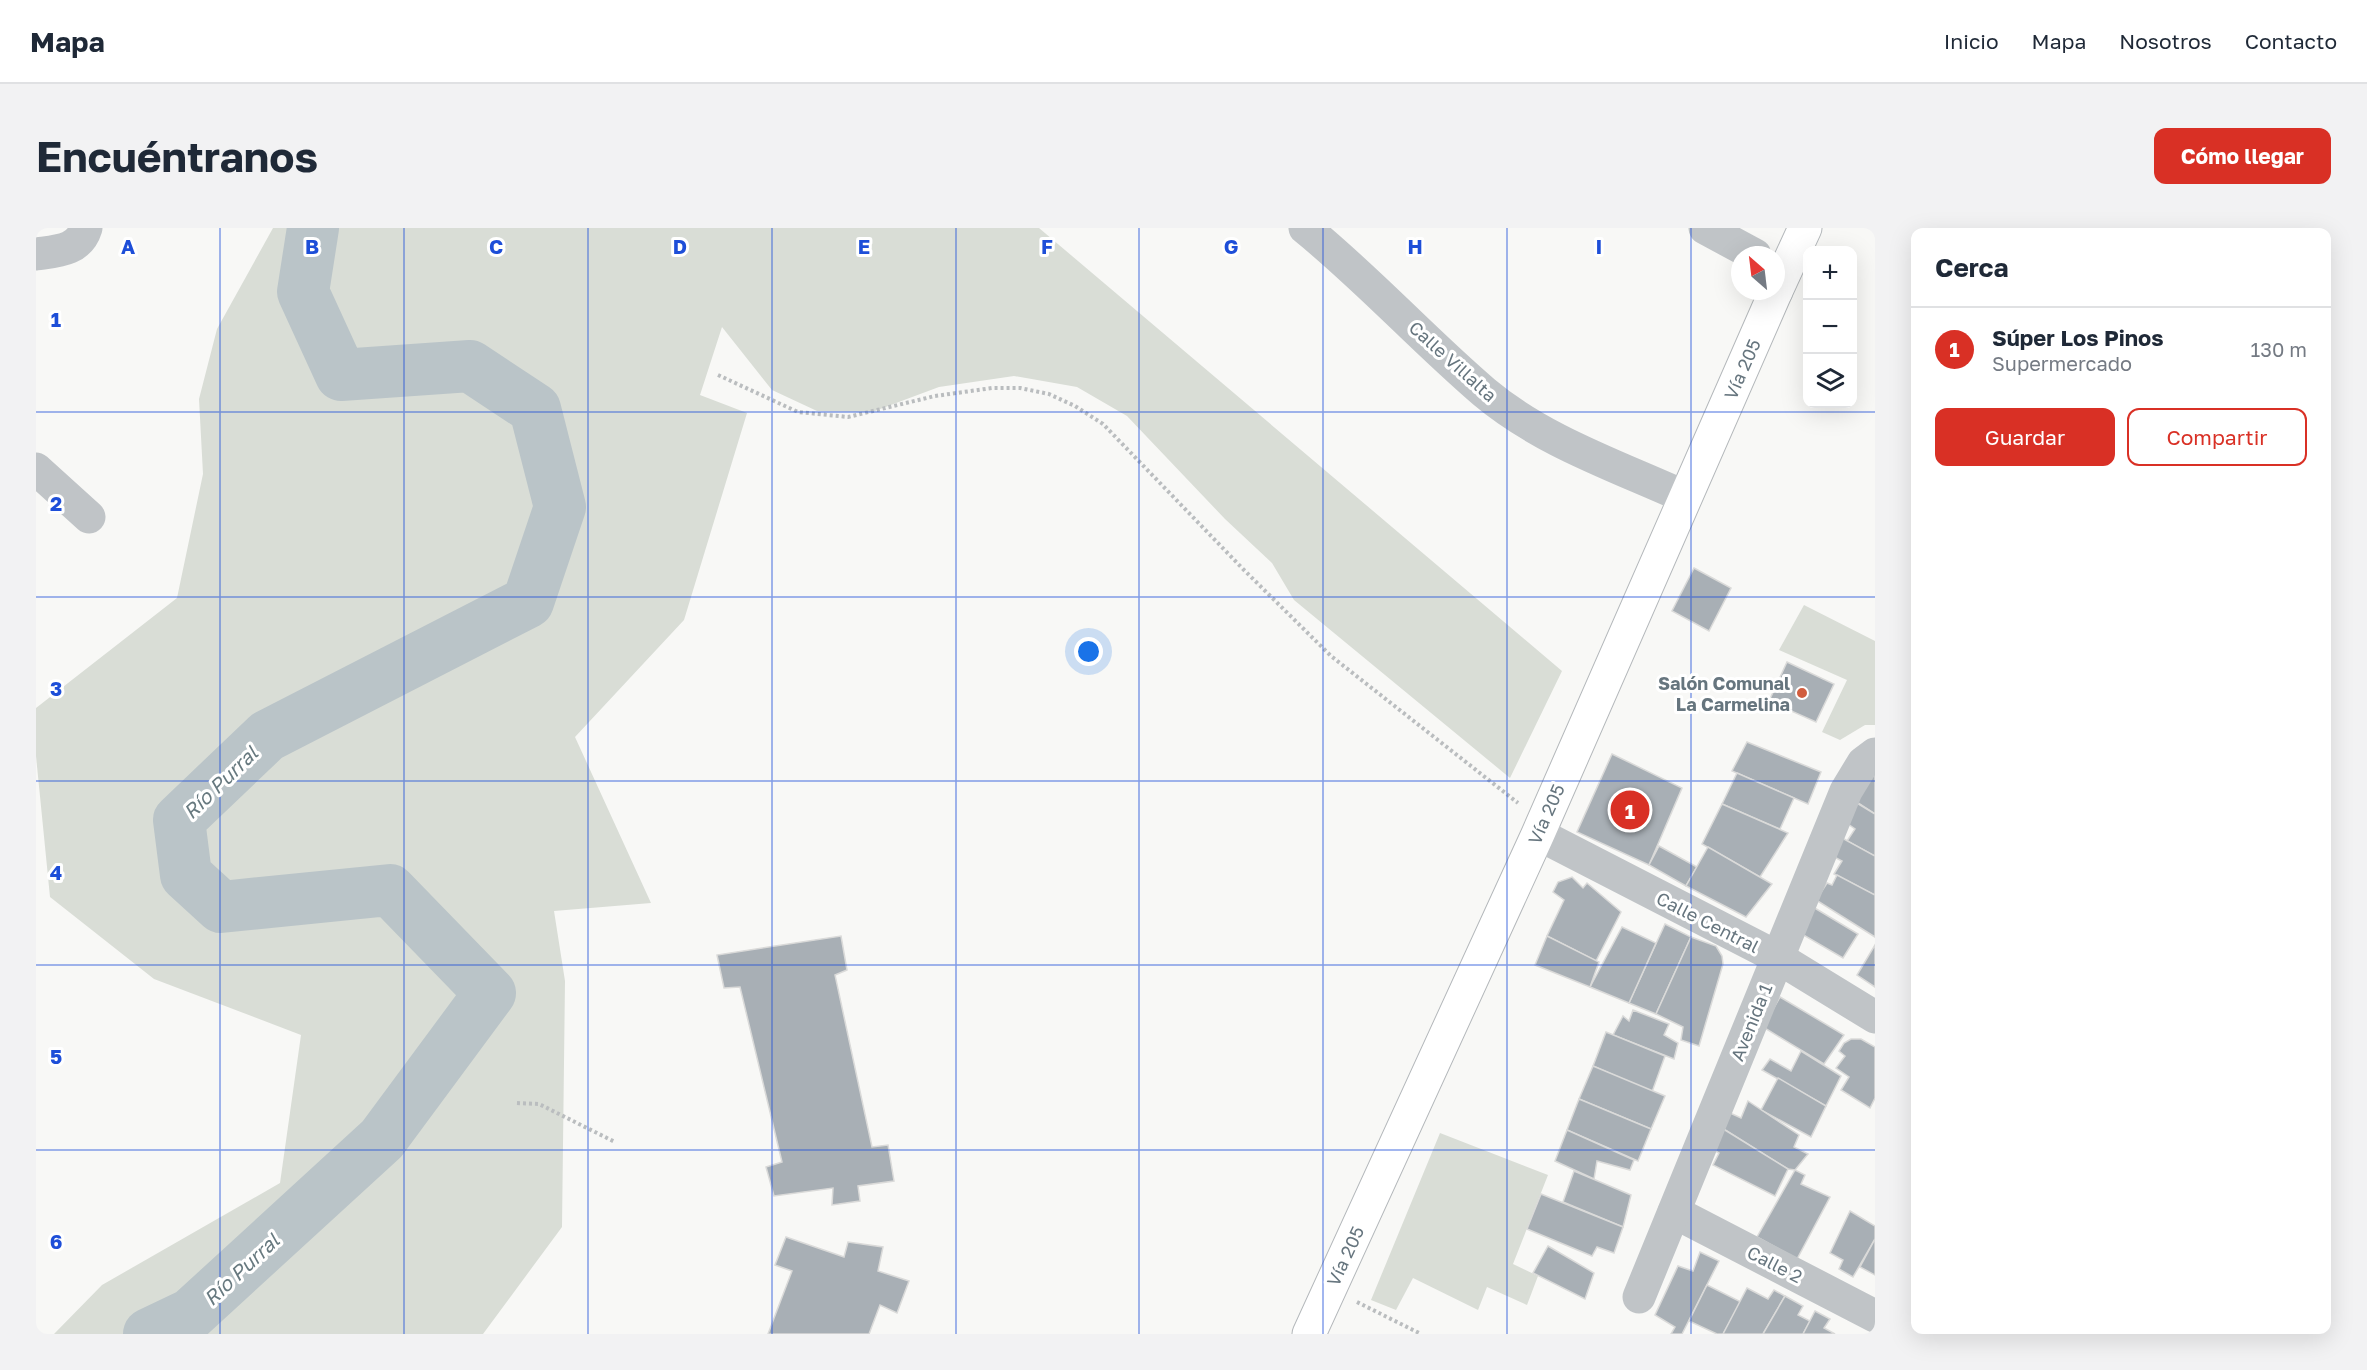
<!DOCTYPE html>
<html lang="es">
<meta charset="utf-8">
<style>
body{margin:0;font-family:"Golos Text",sans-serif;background:#f2f2f3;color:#1f2937}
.controls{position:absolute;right:18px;top:18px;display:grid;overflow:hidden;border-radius:12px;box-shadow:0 6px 24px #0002}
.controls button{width:54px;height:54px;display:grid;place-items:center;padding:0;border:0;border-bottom:2px solid #e0e1e3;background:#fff;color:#1f2937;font:30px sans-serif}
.compass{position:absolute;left:1695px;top:18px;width:54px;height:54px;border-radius:50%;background:#fff;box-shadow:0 6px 24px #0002;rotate:332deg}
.you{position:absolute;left:1053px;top:424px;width:21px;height:21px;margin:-15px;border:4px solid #fff;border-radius:50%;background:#1a73e8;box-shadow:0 0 0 9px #1a73e833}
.badge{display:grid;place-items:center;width:39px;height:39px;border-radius:50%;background:#d93025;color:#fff;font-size:20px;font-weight:700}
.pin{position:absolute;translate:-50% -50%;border:3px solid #fff;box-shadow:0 2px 6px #0006}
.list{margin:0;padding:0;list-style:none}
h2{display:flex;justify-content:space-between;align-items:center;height:78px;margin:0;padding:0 24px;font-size:26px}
h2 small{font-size:20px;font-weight:400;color:#747a83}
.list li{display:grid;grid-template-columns:39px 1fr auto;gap:18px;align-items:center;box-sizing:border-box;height:84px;padding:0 24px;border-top:2px solid #e0e1e3}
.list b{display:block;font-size:22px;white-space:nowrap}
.list p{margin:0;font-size:20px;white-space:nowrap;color:#747a83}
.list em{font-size:20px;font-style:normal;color:#747a83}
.actions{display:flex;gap:12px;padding:18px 24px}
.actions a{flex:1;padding:14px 0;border:2px solid #d93025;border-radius:12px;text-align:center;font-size:21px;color:#d93025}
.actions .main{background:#d93025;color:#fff}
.icon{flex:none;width:33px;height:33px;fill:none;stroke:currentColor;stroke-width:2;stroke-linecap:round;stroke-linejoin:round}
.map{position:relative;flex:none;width:1839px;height:1106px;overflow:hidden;border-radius:12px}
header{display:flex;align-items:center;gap:36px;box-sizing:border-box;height:84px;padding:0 30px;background:#fff;border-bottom:2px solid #e0e1e3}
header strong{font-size:28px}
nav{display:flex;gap:33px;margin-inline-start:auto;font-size:21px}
.intro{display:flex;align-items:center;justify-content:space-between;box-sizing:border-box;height:144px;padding:0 36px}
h1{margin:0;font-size:42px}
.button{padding:15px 27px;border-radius:12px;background:#d93025;color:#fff;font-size:21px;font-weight:700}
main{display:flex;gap:36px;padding:0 36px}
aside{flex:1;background:#fff;border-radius:12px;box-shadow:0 6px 24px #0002}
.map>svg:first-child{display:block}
</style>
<header>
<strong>Mapa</strong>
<nav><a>Inicio</a><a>Mapa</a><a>Nosotros</a><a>Contacto</a></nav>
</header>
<div class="intro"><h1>Encuéntranos</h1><a class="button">Cómo llegar</a></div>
<main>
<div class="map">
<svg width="1839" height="1106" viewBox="0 0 1839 1106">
<rect width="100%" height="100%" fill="#f8f8f6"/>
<g fill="#d9ddd6">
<polygon points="237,0 1003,0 1526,443 1474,550 1258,372 1236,335 1189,291 1091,188 1041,159 978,148 903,159 836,184 781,183 736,162 686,99 664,167 711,185 648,392 539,509 615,675 518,683 529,753 526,999 447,1106 18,1106 66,1057 244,955 265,807 118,751 14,669 0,528 0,480 141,370 167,246 163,171 181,101"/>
<polygon points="1768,377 1839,413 1839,497 1829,497 1804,512 1786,504 1811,452 1743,422"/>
<polygon points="1404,905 1512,947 1477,1036 1502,1048 1491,1077 1451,1059 1442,1082 1377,1050 1360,1082 1335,1072"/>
</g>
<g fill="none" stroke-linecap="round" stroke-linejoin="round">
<polyline stroke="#bac4c8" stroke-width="52" points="113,1106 155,1086 346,911 454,765 354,662 185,679 150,647 143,592 231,508 492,374 524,279 499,181 434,138 305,147 267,64 277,0"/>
</g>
<g fill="#a8afb5" stroke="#dadad9" stroke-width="1.5">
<polygon points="1658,340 1695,360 1673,403 1636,383"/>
<polygon points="1751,434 1798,456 1780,494 1733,473"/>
<polygon points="1711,514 1785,544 1772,576 1696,543"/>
<polygon points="1576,526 1646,560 1613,637 1541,604"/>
<polygon points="1839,542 1839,586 1816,571"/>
<polygon points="1701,545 1758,570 1744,601 1686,576"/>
<polygon points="1811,569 1839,586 1839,628 1811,613 1819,601 1802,589"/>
<polygon points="1686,576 1752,605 1724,649 1666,616"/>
<polygon points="1797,605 1839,628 1839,667 1798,646 1806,633 1787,623"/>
<polygon points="1623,618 1661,639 1650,658 1613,637"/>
<polygon points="1672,619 1736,656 1710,689 1650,658"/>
<polygon points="1801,647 1839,667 1839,709 1780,672 1791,655 1796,657"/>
<polygon points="1536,649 1547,660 1551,655 1585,684 1560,733 1511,708 1528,672 1517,664 1522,654"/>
<polygon points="1777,679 1822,706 1807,730 1764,705"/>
<polygon points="1629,696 1655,709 1620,786 1593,775"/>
<polygon points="1586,699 1620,715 1593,775 1554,759"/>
<polygon points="805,708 811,742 799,747 836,919 852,917 858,953 822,958 824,973 796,977 797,960 738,968 730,939 746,934 704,759 688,760 681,727"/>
<polygon points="1511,708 1563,734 1554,759 1499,737"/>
<polygon points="1655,709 1680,718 1686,728 1687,736 1663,818 1645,812 1647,799 1620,786"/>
<polygon points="1839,717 1839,759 1821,747"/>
<polygon points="1744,769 1808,807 1788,836 1727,799"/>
<polygon points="1597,782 1633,796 1628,807 1642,815 1638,831 1577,807 1587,788 1593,793"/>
<polygon points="1570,804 1629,828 1616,864 1557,838"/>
<polygon points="1815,811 1825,811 1839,819 1839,870 1834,880 1805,862 1813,849 1800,840 1809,828 1803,823 1808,815"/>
<polygon points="1765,823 1805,848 1790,878 1726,842 1734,831 1755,843"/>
<polygon points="1557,838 1629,868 1615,901 1543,871"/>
<polygon points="1742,850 1790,878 1775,909 1725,882"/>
<polygon points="1543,871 1615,901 1602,933 1531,902"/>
<polygon points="1712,873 1763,907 1758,919 1772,926 1759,942 1752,941 1686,900 1692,884 1705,890"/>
<polygon points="1676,894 1752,941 1739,968 1677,937 1683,925 1668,916"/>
<polygon points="1531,902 1598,932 1594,942 1561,933 1558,951 1519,933"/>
<polygon points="1759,942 1769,947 1765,956 1794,969 1761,1031 1721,1009"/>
<polygon points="1538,943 1595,967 1587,999 1527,974"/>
<polygon points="1505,966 1587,999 1578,1025 1561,1019 1556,1028 1491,1001"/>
<polygon points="1814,983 1839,998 1839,1011 1817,1049 1803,1041 1807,1032 1794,1025"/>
<polygon points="750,1009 808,1029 812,1014 847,1019 842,1043 873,1053 861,1085 844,1077 833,1106 732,1106 756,1043 739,1037"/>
<polygon points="1839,1011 1839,1047 1824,1039"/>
<polygon points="1512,1018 1558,1045 1549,1071 1497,1045"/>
<polygon points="1664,1024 1683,1033 1646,1106 1635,1106 1639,1099 1619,1087 1642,1038 1657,1043"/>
<polygon points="1671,1057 1705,1074 1687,1106 1681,1106 1653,1093"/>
<polygon points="1711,1060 1732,1071 1738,1062 1749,1068 1727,1106 1687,1106"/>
<polygon points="1749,1068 1767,1078 1762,1087 1774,1093 1767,1106 1727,1106"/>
<polygon points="1779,1083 1794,1091 1788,1100 1799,1106 1767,1106"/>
</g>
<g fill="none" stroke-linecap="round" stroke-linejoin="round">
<defs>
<g id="major">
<polyline points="1740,63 1769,0"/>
<polyline points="1273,1106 1502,606 1740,63"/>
</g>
</defs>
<use href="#major" stroke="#b4b8bb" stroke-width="35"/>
<g stroke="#babdbf" stroke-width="4" stroke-dasharray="3 3" stroke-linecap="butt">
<polyline points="682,147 762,184 812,189 899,168 956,160 984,160 1013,166 1039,178 1067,196 1207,341 1295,428 1482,575"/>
<polyline points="481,875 503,876 579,914"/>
<polyline points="1321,1074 1385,1106"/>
</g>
<g stroke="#c0c4c7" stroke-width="33">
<path d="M1269,0C1332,51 1386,111 1448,164C1506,213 1581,238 1649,269"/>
<polyline points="1669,0 1719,27"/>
<path d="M0,26C21,23 43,23 50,0"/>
<polyline points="0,241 53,289"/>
<polyline points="1502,606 1741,729 1839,789"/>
<polyline points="1638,984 1839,1088"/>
<polyline points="1603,1069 1810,563 1827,535 1839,526"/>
</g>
<use href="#major" stroke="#fff" stroke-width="33"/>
</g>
<path fill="none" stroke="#1d4ed8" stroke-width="1.5" stroke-opacity="0.55" d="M184,0V1106M368,0V1106M552,0V1106M736,0V1106M920,0V1106M1103,0V1106M1287,0V1106M1471,0V1106M1655,0V1106M0,184H1839M0,369H1839M0,553H1839M0,737H1839M0,922H1839"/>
<circle fill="#d15d3e" stroke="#fff" stroke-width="2" cx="1766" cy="465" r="6"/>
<g text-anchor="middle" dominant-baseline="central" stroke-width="6" stroke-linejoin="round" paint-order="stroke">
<g font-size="18" fill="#66757e" stroke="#fff">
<text transform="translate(1417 133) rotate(42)">Calle Villalta</text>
<text transform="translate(1706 141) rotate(-66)">Vía 205</text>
<text transform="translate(1510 586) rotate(-66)">Vía 205</text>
<text transform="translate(1672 694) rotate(27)">Calle Central</text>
<text transform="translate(1715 794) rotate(-68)">Avenida 1</text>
<text transform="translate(1309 1028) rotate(-65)">Vía 205</text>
<text transform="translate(1739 1036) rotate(27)">Calle 2</text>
</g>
<g font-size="18" font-weight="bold" fill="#66757e" stroke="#fff" text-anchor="end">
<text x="1754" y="455">Salón Comunal<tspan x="1754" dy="21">La Carmelina</tspan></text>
</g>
<g font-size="20" font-style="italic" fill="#67797f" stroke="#fff">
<text transform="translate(184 554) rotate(-44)">Río Purral</text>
<text transform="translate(205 1041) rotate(-43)">Río Purral</text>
</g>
</g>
<g font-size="20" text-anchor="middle" font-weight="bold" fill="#1d4ed8" stroke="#fff" stroke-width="6" stroke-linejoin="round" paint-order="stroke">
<text x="92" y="26">A</text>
<text x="276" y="26">B</text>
<text x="460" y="26">C</text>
<text x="644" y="26">D</text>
<text x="828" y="26">E</text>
<text x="1011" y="26">F</text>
<text x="1195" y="26">G</text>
<text x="1379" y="26">H</text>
<text x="1563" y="26">I</text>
<text x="20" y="99">1</text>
<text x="20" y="283">2</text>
<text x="20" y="468">3</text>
<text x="20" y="652">4</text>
<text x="20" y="836">5</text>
<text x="20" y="1021">6</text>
</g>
</svg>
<div class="controls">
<button>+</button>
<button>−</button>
<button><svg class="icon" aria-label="layers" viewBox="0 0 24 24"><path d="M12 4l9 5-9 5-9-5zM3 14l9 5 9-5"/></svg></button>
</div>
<svg class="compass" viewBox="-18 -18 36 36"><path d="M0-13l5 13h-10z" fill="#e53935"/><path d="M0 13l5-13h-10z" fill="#747a83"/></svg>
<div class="you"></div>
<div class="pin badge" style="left:1594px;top:582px">1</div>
</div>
<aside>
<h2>Cerca<small></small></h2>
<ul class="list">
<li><span class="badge">1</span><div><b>Súper Los Pinos</b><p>Supermercado</p></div><em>130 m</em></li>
</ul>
<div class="actions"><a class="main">Guardar</a><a>Compartir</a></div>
</aside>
</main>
